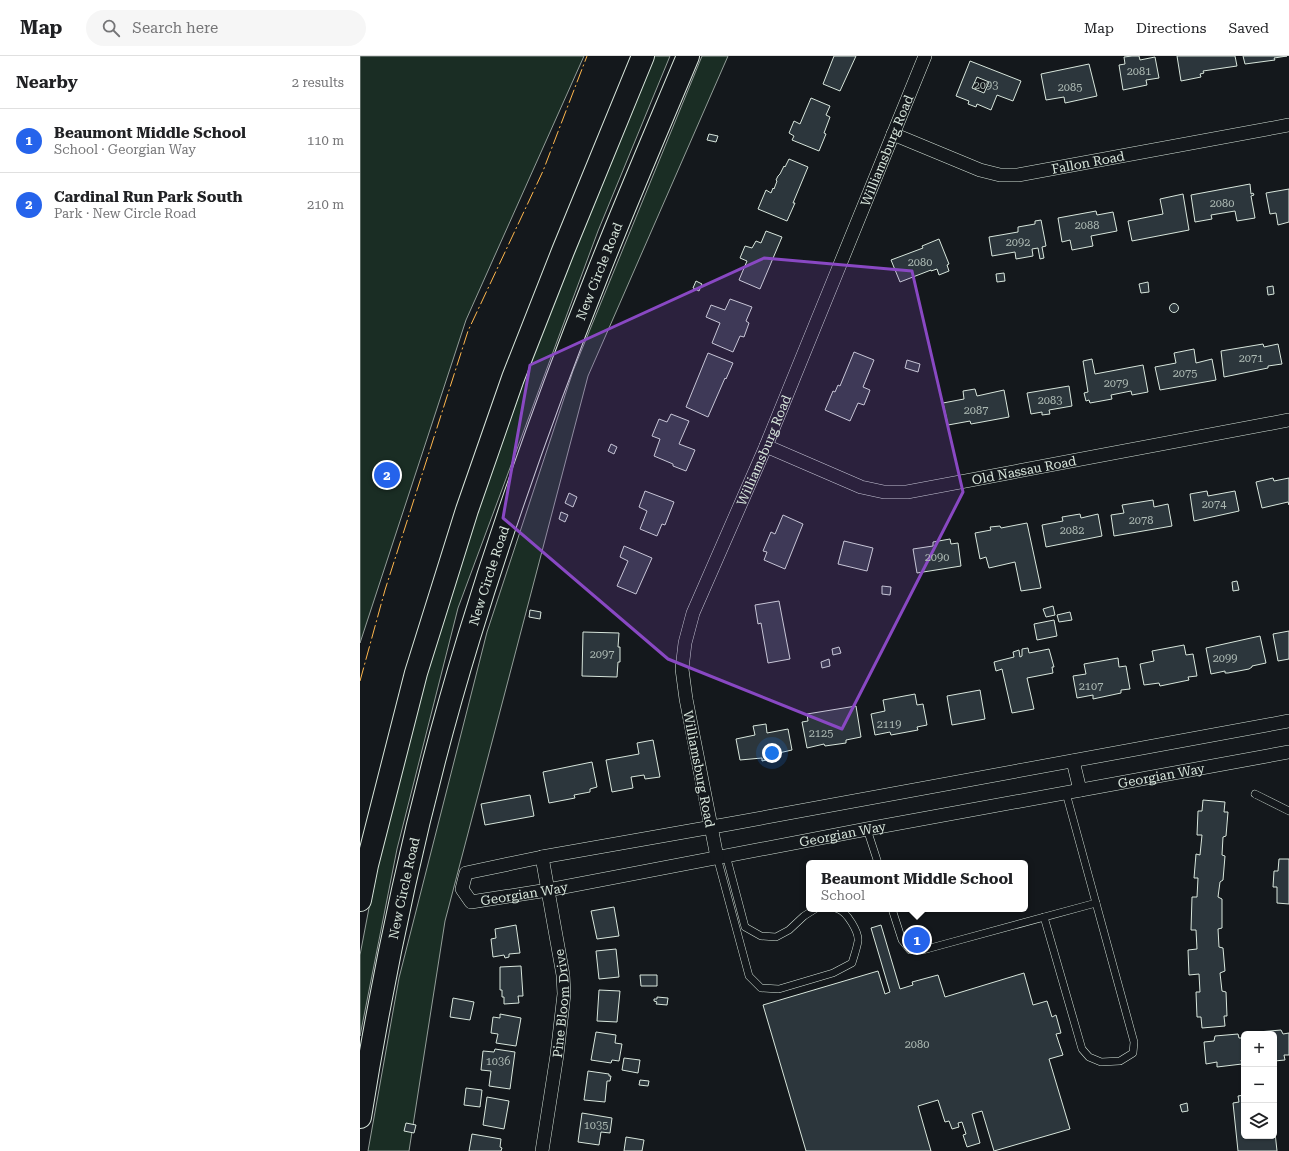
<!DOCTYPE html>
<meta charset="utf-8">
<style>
body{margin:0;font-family:"Roboto Serif",serif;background:#f6f6f6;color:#202124}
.controls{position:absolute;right:12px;bottom:12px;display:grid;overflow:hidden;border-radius:6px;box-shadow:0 1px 3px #0004}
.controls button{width:36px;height:36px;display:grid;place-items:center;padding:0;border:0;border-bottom:1px solid #e0e0e0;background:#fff;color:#202124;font:20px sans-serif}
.you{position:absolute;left:412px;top:697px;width:14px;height:14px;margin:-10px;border:3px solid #fff;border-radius:50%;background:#1a73e8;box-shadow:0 0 0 6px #1a73e833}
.badge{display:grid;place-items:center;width:26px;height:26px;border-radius:50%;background:#2563eb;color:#fff;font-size:13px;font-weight:700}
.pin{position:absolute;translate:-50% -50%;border:2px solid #fff;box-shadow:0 1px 4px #0006}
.popup{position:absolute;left:446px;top:804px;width:222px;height:52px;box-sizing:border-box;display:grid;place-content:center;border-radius:6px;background:#fff;filter:drop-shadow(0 1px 3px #0005);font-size:13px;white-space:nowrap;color:#757577}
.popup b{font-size:15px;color:#202124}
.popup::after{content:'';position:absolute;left:50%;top:100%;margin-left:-8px;border:8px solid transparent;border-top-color:#fff}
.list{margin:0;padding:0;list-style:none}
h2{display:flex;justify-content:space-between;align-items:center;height:52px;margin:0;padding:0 16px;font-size:17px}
h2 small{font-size:13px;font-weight:400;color:#757577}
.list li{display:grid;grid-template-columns:26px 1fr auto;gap:12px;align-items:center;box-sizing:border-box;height:64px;padding:0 16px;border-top:1px solid #e0e0e0}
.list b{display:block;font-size:15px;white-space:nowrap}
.list p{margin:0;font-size:13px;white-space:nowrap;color:#757577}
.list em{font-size:13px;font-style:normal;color:#757577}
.icon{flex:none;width:22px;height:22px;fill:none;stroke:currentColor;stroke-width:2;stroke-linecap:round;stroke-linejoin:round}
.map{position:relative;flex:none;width:929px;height:1095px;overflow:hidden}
header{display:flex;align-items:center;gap:24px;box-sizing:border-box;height:56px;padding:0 20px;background:#fff;border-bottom:1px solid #e0e0e0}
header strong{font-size:19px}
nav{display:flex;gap:22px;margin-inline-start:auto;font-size:14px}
.search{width:280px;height:36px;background:#f6f6f6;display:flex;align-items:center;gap:10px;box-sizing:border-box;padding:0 14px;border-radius:22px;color:#757577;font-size:15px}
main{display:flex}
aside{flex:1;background:#fff}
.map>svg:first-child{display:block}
</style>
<header>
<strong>Map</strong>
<div class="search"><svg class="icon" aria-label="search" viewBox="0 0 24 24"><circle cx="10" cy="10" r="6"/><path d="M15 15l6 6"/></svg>Search here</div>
<nav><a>Map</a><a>Directions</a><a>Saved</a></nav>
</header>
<main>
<aside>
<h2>Nearby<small>2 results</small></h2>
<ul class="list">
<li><span class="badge">1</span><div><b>Beaumont Middle School</b><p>School · Georgian Way</p></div><em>110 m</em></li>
<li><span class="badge">2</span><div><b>Cardinal Run Park South</b><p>Park · New Circle Road</p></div><em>210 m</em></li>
</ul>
</aside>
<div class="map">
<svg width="929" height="1095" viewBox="0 0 929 1095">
<rect width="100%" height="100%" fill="#14181c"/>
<g fill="#1a2d24" stroke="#939e99">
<polygon points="0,0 224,0 106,264 0,587"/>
<polygon points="292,0 310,0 238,175 98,552 37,793 0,980 0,899 23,779 85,548 187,259"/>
<polygon points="342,0 368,0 228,320 85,865 49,1095 8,1095 39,922 127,576 213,315"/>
</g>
<g fill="#2c363c" stroke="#d8e6dc" fill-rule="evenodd">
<polygon points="474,0 496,0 480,35 463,28"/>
<polygon points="772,0 779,0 780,4 795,1 799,22 786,24 787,29 763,34 759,9 765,8 764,1"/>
<polygon points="817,0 875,0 877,10 843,15 844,17 840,18 841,21 821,25"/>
<polygon points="883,0 927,0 914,2 915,4 885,8"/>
<path d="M610,5L661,25L653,45L637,39L631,54L617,48L616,51L608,48L609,45L596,40ZM617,21L629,26L624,37L612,32Z"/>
<polygon points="729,8 737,40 705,47 704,41 686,44 681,18"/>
<polygon points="451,42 470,50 466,59 470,61 464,77 466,78 459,95 432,84 434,80 429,77 434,65 440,68"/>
<polygon points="349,78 358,80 356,86 347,84"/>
<polygon points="429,103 448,111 433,147 435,147 427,165 398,153 406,134 411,137 413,132 414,133 417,125 416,124 418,120 420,118 424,110 425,111"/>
<polygon points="890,128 891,138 893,137 894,139 891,140 895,162 877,165 875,155 851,159 852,163 835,166 831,139"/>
<polygon points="929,133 929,166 918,169 916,157 910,158 906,137"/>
<polygon points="823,138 829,174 772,185 768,165 803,158 800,143"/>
<polygon points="736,155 737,159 753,156 757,175 731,180 733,190 712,194 710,184 702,186 698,162"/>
<polygon points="681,164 686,190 682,191 684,202 680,203 678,192 672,193 673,200 656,203 655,196 632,200 629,181 658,176 658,171 675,168 675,165"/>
<polygon points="406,175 422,181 400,233 379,224 387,205 380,202 385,190 392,192 396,185 401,187"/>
<polygon points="579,183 589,208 587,209 589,215 579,219 577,213 571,215 571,214 540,226 531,204 563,192 562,190"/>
<polygon points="644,217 645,225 637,226 636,218"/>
<polygon points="336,225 342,228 339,235 333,232"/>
<polygon points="788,226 789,236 781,237 779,228"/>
<polygon points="913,230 914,238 908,239 907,231"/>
<polygon points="370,243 392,251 386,265 389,267 384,281 380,280 373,296 352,287 360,267 346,261 351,249 365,254"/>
<circle cx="814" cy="252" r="4.5"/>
<polygon points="903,288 904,291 918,288 922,308 908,310 908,312 864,321 861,295"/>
<polygon points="834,293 836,307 852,303 856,324 800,334 795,311 816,307 814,297"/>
<polygon points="494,296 514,304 503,331 510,334 504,349 498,347 490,365 465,354 473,335 475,336 478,329 480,330"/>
<polygon points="348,297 373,307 366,323 365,322 348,361 326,351"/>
<polygon points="732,303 735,318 783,309 788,336 772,339 771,335 751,339 752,343 730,347 729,344 726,345 724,337 728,336 723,305"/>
<polygon points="547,304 560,308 558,316 545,312"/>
<polygon points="709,330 712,350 689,354 690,358 682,359 682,356 671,358 667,337"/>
<polygon points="615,333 617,340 644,334 649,361 611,368 610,365 588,369 583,347 604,343 603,335"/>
<polygon points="311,358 329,365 319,388 335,394 326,415 313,410 313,408 294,400 300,383 292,380 299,363 307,366"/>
<polygon points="251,388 257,391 254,398 248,395"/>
<polygon points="913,422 914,425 929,422 929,449 928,446 902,452 896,426"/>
<polygon points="285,435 314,446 305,469 302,468 297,480 280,473 287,455 279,451"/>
<polygon points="847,435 848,440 875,435 879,455 834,465 830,438"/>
<polygon points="209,437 217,441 213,451 205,447"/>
<polygon points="793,444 794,451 808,448 812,470 754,480 751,459 764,457 762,449"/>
<polygon points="201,456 208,459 205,466 199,463"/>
<polygon points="720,458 721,462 738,458 742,480 686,491 682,469 703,465 702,461"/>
<polygon points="423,459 443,468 425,513 404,504 407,496 403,495 411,476 415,478"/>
<polygon points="667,467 681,532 661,535 655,506 629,512 626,501 620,503 615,477 631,474 630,471 640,470 641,472"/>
<polygon points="590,483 591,488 598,487 601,510 557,517 553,493 573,490 573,486"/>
<polygon points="484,485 513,492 507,515 478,508"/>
<polygon points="264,490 292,502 276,538 257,530 268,505 260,501"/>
<polygon points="877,525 879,534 873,535 872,526"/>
<polygon points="522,530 531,531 530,539 522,538"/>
<polygon points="419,545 430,603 408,607 401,567 398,568 395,549"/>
<polygon points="693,550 695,559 686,561 683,553"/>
<polygon points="170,554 181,556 180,563 169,561"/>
<polygon points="710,556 712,564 699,566 697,559"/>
<polygon points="694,564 697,580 677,584 674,568"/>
<polygon points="929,575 929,603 918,605 913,578"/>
<polygon points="223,576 259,577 258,591 260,591 260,606 258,606 257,621 222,620"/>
<polygon points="900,580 906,607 892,610 892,611 889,613 868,617 865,617 865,615 851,618 846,592"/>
<polygon points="824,589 826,599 833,598 837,620 828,621 829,624 800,630 799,627 784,629 780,608 794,605 792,595"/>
<polygon points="479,591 481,597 473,599 472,593"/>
<polygon points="668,592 669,597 689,593 694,611 692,611 693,617 667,622 674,653 652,657 642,613 636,615 634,606 654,601 653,596 659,594 660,601 662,600 662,593"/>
<polygon points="758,602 759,611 766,610 770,633 761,634 761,637 733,643 733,639 717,642 713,620 726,618 724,608"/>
<polygon points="469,603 470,610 462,612 461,606"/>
<polygon points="620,634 625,663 592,669 587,640"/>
<polygon points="555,638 557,649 563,648 567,669 557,671 558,674 531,679 530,676 515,679 511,658 525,655 523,644"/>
<polygon points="496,650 501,681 486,684 486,687 465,690 464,688 447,692 442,666 448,665 447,658"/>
<polygon points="406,668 407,677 428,673 432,694 410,699 410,703 402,705 402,702 380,704 376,683 395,679 393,670"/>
<polygon points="293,684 300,721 285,723 284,719 271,721 273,732 252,736 246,704 279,698 277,687"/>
<polygon points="232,706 237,731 230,733 230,736 214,739 215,742 189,747 183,716"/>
<polygon points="170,739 174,760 125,769 121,748"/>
<polygon points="843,744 865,746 864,756 868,756 866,780 863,781 862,799 865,800 863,824 860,826 858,841 862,843 862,872 858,873 859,891 863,892 865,915 860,917 862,935 866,936 867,960 864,960 865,970 842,972 841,961 837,961 836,936 840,936 839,918 829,919 828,894 837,893 836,874 831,874 832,841 837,841 838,822 834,822 836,798 840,799 842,779 837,779 838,755 842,755"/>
<polygon points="919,803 929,803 929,848 917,847 917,831 913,831 914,815 918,815"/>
<polygon points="254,851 259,880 237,883 231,855"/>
<polygon points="156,869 160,897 149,898 149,901 145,902 144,899 133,901 131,883 136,882 135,873"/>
<polygon points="521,869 540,933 553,929 552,926 578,919 585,941 664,917 673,949 687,945 692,961 696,959 701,977 696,978 703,999 689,1003 710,1073 634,1095 622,1055 612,1058 620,1087 607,1091 603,1079 606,1078 602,1066 598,1067 599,1071 592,1073 589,1065 585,1066 578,1044 558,1050 571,1095 446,1095 403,949 518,915 525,938 530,936 511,872"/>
<polygon points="256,893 259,921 239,923 236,895"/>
<polygon points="161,910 163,940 158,940 159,947 144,948 144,941 142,941 142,934 140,934 140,911"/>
<polygon points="280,919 297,919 297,930 281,930"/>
<polygon points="239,934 260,935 257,966 237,965"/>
<polygon points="297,941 308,942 307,949 296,948 297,946 294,945 294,943 297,943"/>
<polygon points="93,942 114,946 110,964 90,961"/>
<polygon points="140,958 161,962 156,990 136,987 138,978 131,977 133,961 140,962"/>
<polygon points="921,974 923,978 929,977 929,999 924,999 925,1004 914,1005 914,978 898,978 898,976"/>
<polygon points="236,976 256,979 255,987 262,988 259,1005 252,1004 251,1007 231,1004"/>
<polygon points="878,978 879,982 884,982 884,1004 881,1004 882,1008 857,1011 857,1006 846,1008 844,986 854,985 855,980"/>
<polygon points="135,993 155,996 150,1033 129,1030 131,1015 121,1014 123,995 134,996"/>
<polygon points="264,1002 280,1004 278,1017 262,1014"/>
<polygon points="228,1015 249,1018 249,1020 251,1020 250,1025 247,1025 245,1046 224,1044"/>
<polygon points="280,1024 289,1025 288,1030 279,1029"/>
<polygon points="106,1032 122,1034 120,1051 104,1049"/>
<polygon points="884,1039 884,1080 914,1080 914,1067 917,1095 878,1095 873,1047 879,1046 878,1040"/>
<polygon points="127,1041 149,1045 144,1073 123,1069"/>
<polygon points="827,1047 828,1055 822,1056 820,1049"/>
<polygon points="222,1057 252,1062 250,1077 241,1076 239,1089 218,1086"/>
<polygon points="46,1067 56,1069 54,1077 44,1075"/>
<polygon points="112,1078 141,1083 140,1091 142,1092 141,1095 109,1095"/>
<polygon points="266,1081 284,1084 282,1095 264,1095"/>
</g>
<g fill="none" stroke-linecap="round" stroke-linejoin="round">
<defs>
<g id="service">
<polyline points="895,738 929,755"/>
<polyline points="507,773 518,807"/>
<polyline points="366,799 385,871 401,880 416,881 429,874 444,860 455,853"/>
<path d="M357,801L389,920L401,932L419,933L473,917L492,907C494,900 497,892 498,885C499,876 487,856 478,853"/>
<polyline points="532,853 542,884 550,894 563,894 736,847 706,737"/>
<polyline points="684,861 722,993 729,1001 741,1006 760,1005 773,997 774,986 736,847"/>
</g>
<g id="minor">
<path id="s1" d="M533,78L620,114L640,119H658L929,69"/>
<path id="s2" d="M406,390L501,431L524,436H547L929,364"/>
<path id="s3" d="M929,665L369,768L182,801L106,817L102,833L111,846L188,834L507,773L929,696"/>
<polyline points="713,705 720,734"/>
<path id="s4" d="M357,801L326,643L322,613L325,587L333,557L406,390L565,0"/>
<path id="s5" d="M182,1095L197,999L204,938L203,919L182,801"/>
</g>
<g id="motorway">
<polyline points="0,844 7,809 56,617 107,454 153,322 203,195 283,0"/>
<path id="s6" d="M0,1061C26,899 61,738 109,581C146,460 189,340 236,222C265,148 297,74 328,0"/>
</g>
</defs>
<use href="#service" stroke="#d8e6dc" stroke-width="8"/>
<use href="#minor" stroke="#d8e6dc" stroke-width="14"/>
<use href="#motorway" stroke="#d8e6dc" stroke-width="24"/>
<use href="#service" stroke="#14181c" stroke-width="7"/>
<use href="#minor" stroke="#14181c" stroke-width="13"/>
<use href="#motorway" stroke="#14181c" stroke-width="22"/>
<polyline stroke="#ffb74d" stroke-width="1" stroke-dasharray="14 3 2 3" stroke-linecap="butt" points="0,625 25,534 108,275 183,115 227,0"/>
</g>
<path fill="#8948c3" fill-opacity="0.2" stroke="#8948c3" stroke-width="3" stroke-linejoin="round" d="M404,202L552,215L603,436L482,673L308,603L143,462L170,309Z"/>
<g text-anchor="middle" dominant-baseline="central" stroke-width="3" stroke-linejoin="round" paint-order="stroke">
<g font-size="11" fill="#adbab4">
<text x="779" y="15">2081</text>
<text x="626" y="29">2093</text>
<text x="710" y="31">2085</text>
<text x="862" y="147">2080</text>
<text x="727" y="169">2088</text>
<text x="658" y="186">2092</text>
<text x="560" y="206">2080</text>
<text x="891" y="302">2071</text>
<text x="825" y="317">2075</text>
<text x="756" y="327">2079</text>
<text x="690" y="344">2083</text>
<text x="616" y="354">2087</text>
<text x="854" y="448">2074</text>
<text x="781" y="464">2078</text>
<text x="712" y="474">2082</text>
<text x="577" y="501">2090</text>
<text x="242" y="598">2097</text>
<text x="865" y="602">2099</text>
<text x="731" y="630">2107</text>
<text x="529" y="668">2119</text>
<text x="461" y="677">2125</text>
<text x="557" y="988">2080</text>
<text x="138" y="1005">1036</text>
<text x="236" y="1069">1035</text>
</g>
<g font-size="13" fill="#d8e6dc" stroke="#14181c">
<text stroke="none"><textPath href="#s4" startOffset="750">Williamsburg Road</textPath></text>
<text stroke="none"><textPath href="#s1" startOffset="204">Fallon Road</textPath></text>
<text stroke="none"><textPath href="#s6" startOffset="881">New Circle Road</textPath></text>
<text stroke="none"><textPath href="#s4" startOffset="426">Williamsburg Road</textPath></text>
<text stroke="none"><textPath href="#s2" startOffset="269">Old Nassau Road</textPath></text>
<text stroke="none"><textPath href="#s6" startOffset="557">New Circle Road</textPath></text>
<text transform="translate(339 713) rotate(79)">Williamsburg Road</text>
<text stroke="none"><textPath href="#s3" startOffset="1571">Georgian Way</textPath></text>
<text stroke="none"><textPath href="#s3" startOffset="1247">Georgian Way</textPath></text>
<text stroke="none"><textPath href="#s6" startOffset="233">New Circle Road</textPath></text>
<text stroke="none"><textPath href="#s3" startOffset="923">Georgian Way</textPath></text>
<text stroke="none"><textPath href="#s5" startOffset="149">Pine Bloom Drive</textPath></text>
</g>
</g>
</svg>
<div class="controls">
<button>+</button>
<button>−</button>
<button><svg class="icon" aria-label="layers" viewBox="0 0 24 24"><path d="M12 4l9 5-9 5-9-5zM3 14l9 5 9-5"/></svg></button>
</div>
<div class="you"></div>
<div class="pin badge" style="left:557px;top:884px">1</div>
<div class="popup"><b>Beaumont Middle School</b>School</div>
<div class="pin badge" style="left:27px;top:419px">2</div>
</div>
</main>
